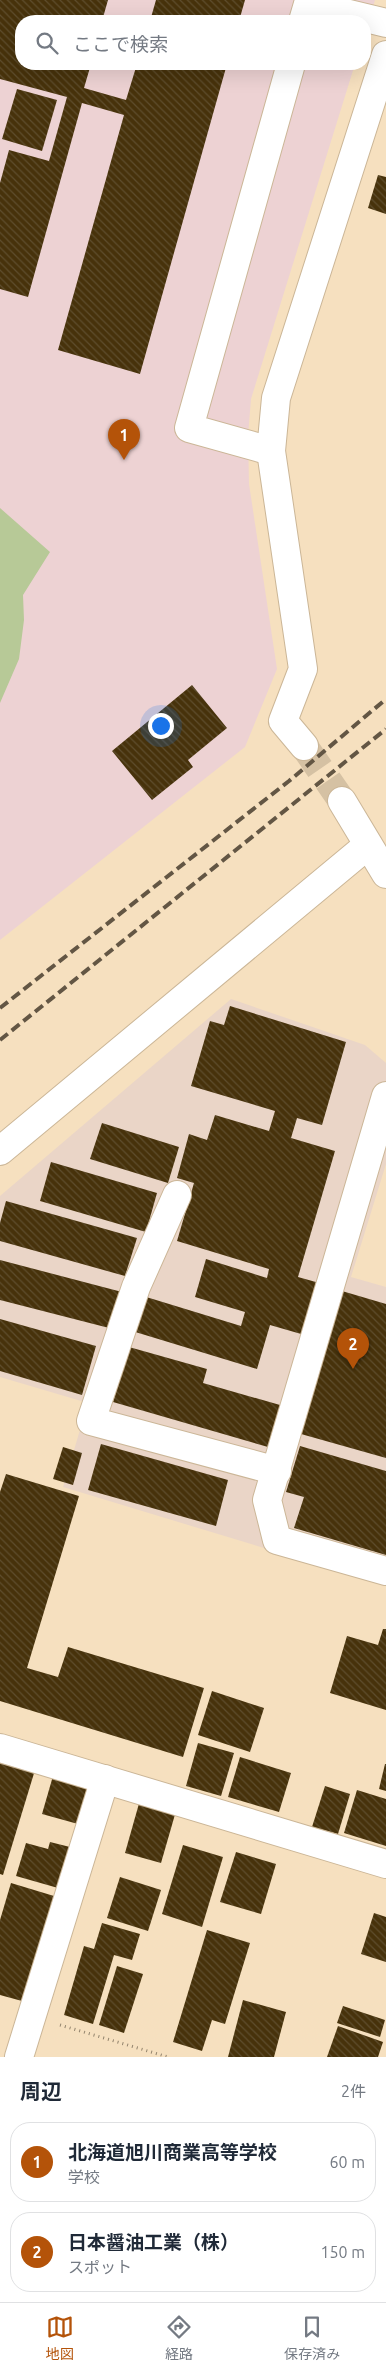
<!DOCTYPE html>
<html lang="ja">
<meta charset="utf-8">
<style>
body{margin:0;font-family:Ubuntu,"Noto Sans JP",sans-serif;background:#f2f2f3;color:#1f2937}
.you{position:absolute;left:160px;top:725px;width:18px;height:18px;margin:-12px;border:4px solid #fff;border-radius:50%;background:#1a73e8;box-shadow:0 0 0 8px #1a73e833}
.badge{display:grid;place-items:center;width:32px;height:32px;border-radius:50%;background:#b45309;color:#fff;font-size:16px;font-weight:700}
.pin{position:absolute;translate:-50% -41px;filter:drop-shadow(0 1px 2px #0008)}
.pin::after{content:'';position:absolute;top:26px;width:18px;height:15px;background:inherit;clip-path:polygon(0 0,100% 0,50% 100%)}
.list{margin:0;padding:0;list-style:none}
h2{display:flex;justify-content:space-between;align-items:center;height:65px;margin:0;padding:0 20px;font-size:21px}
h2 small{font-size:16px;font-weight:400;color:#747a83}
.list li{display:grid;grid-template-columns:32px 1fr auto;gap:15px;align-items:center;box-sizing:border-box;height:80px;margin:0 10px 10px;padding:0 10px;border:1px solid #e0e1e3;border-radius:20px}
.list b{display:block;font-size:19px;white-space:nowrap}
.list p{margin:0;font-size:16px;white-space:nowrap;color:#747a83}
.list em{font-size:16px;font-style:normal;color:#747a83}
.icon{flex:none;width:28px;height:28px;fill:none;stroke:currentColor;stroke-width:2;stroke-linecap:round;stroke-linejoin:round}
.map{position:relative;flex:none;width:386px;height:2057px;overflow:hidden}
.search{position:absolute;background:#fff;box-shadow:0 5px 20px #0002;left:15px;right:15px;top:15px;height:55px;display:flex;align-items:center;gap:12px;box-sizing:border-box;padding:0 18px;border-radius:20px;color:#747a83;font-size:19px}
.sheet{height:245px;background:#fff}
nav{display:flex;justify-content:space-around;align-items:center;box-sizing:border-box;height:70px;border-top:1px solid #e0e1e3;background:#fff;font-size:14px;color:#747a83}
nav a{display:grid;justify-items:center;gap:2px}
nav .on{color:#b45309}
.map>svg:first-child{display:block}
</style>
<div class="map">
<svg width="386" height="2057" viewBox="0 0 386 2057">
<defs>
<pattern id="building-back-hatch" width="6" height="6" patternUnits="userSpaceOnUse" patternTransform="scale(1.25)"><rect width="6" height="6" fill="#47320b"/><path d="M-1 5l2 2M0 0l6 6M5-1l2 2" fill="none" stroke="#5e4d2d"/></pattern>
</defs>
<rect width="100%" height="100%" fill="#f6e0bf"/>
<polygon fill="#ead5c7" points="231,999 365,1045 386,1063 386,1164 351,1277 386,1287 386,1585 63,1487 88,1403 0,1377 0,1196"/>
<polygon fill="#edd2d3" points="0,0 375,0 365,34 365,21 21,21 21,64 355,64 251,399 248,436 249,484 277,669 245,747 0,940"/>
<polygon fill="#b7c997" points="0,508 50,552 23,595 24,620 19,659 0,703"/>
<g fill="url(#building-back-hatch)">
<polygon points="0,0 108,0 102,21 21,21 21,64 91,64 84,88 126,100 137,64 227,64 140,374 58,350 124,115 82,103 28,297 0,289 0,183 9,150 49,161 67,97 0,79"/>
<polygon points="156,0 245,0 239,21 150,21"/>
<polygon points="17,89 57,100 42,151 2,139"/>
<polygon points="378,175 386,177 386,214 368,208"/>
<polygon points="192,685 227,728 188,760 193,767 152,800 112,751"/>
<polygon points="230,1006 346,1042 322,1125 297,1118 291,1138 335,1151 298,1277 323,1284 308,1336 270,1325 257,1369 132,1331 143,1296 241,1326 245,1312 195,1297 206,1259 267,1278 269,1269 177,1241 194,1183 177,1178 189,1134 207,1140 215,1115 269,1131 275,1111 191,1086 210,1021 224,1025"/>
<polygon points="102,1123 179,1147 168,1183 90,1159"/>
<polygon points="51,1162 157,1193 146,1232 40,1201"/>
<polygon points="6,1201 137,1238 125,1276 0,1241 0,1223"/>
<polygon points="0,1260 122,1292 113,1329 0,1300"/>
<polygon points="342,1291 386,1304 386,1458 301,1434"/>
<polygon points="0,1319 96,1346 82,1395 0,1371"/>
<polygon points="129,1347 207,1369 203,1383 280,1405 268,1447 113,1402"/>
<polygon points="101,1444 228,1480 216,1526 88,1490"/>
<polygon points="300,1446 386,1471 386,1555 294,1528 304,1497 286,1492"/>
<polygon points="63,1447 82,1453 73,1485 53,1479"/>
<polygon points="6,1474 79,1496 27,1668 58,1677 68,1647 204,1688 183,1757 0,1701 0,1492"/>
<polygon points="383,1629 386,1629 386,1710 330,1693 347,1636 378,1645"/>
<polygon points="212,1691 264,1708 250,1752 198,1735"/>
<polygon points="198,1743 234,1753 221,1796 186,1786"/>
<polygon points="240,1757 291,1773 279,1812 228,1797"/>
<polygon points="0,1759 35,1770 3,1875 0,1874"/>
<polygon points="385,1764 386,1764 386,1791 379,1789"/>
<polygon points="53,1776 89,1787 78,1824 42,1814"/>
<polygon points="325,1786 350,1794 338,1834 312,1827"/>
<polygon points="357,1790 386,1799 386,1846 344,1833"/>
<polygon points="140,1800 176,1811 161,1863 125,1853"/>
<polygon points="50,1842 70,1847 58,1888 16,1876 26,1843 48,1849"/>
<polygon points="183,1845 223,1857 202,1927 162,1914"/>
<polygon points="236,1852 276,1864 261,1914 220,1902"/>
<polygon points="120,1877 161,1890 148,1931 107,1918"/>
<polygon points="11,1883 54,1896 22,2001 0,1995 0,1920"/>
<polygon points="374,1913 386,1917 386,1962 361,1954"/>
<polygon points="102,1923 140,1934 132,1960 114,1955 93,2024 64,2015 84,1946 94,1949"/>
<polygon points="207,1930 250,1943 225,2024 212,2020 202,2051 173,2042"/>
<polygon points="117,1966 143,1974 124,2033 99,2025"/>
<polygon points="243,2000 286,2012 274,2057 228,2057"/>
<polygon points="343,2006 385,2020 380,2037 337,2023"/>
<polygon points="338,2026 383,2042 378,2057 327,2057"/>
</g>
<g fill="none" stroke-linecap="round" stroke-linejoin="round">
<polyline stroke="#d5c1a3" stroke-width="28" stroke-dasharray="28 14" stroke-linecap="butt" points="304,746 342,801"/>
<defs>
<g id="minor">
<polyline points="303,21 308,4 386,23"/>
<polyline points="271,451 189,428 291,64"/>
<polyline points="304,746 283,721 303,669 271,451 276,398 386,55"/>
<polyline points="342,801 386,874"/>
<polyline points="386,1096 267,1500 277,1540 386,1571"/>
<polyline points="0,1151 368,845"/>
<polyline points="177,1195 136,1287 91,1421 277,1471"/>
<polyline points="0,1748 386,1864"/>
<polyline points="19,2057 105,1779"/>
</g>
</defs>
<use href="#minor" stroke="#cbb697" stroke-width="30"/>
<polyline stroke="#92836c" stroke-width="3" stroke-dasharray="1 4" stroke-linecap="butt" points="60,2025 168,2057"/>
<use href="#minor" stroke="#fff" stroke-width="28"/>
<g stroke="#635644" stroke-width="4" stroke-dasharray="10 5" stroke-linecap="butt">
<polyline points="0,1008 289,781 386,699"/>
<polyline points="0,1040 386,729"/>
</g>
</g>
</svg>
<div class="you"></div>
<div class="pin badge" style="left:124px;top:460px">1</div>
<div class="pin badge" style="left:353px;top:1369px">2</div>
<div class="search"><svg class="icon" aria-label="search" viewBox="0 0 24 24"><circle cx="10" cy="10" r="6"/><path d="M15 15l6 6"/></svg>ここで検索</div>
</div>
<section class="sheet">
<h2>周辺<small>2件</small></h2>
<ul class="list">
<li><span class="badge">1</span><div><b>北海道旭川商業高等学校</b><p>学校</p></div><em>60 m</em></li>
<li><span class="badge">2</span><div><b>日本醤油工業（株）</b><p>スポット</p></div><em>150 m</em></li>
</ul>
</section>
<nav>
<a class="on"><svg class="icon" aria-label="map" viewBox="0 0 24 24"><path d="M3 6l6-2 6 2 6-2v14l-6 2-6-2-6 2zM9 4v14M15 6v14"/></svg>地図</a>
<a><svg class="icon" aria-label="directions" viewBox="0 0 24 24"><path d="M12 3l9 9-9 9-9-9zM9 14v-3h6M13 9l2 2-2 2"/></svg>経路</a>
<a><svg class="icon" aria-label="saved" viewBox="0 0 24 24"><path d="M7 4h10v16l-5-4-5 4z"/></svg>保存済み</a>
</nav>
